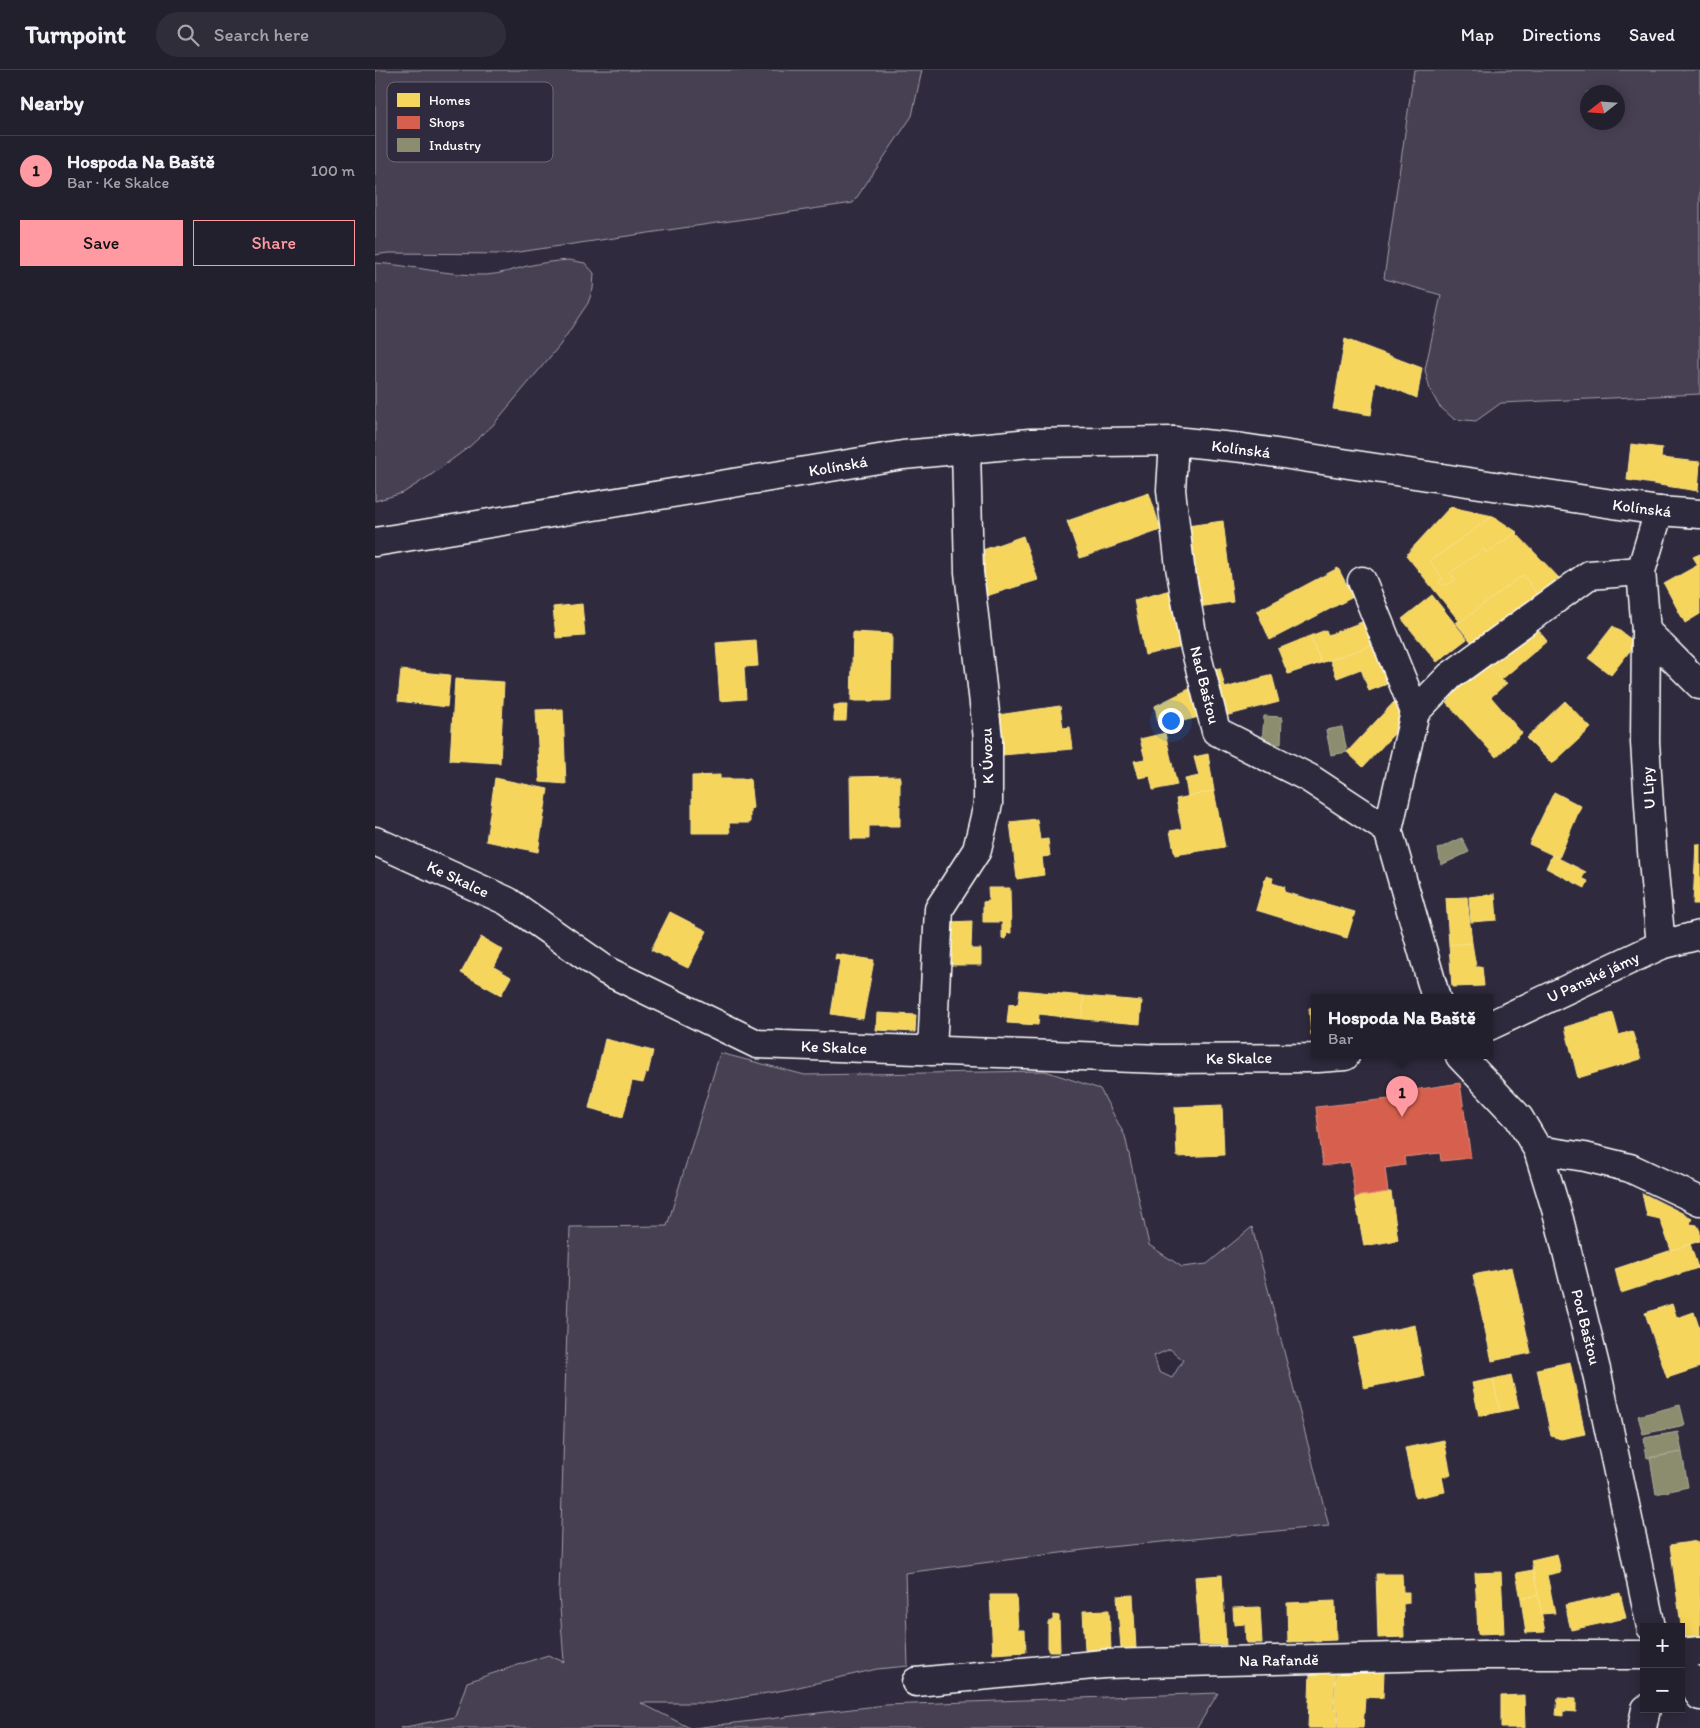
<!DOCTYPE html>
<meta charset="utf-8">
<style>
body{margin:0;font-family:Itim,sans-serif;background:#2f2d3a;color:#f1f3f6}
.controls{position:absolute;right:15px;bottom:15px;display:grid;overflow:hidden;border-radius:0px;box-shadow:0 2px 12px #0003}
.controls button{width:45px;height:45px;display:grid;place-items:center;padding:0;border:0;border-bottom:1px solid #403e4a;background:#23202e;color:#f1f3f6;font:25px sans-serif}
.compass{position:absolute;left:1205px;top:15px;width:45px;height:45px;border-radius:50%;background:#23202e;box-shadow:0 2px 12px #0003;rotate:253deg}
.you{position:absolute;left:795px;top:650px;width:18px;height:18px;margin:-12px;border:4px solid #fff;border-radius:50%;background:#1a73e8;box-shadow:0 0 0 8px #1a73e833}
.badge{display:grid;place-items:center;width:32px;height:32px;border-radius:50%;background:#ff9aa2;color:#111;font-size:16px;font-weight:700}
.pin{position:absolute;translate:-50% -41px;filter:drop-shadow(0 1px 2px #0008)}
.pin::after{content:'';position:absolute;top:26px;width:18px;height:15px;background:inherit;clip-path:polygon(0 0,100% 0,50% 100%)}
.popup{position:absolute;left:936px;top:924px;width:182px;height:65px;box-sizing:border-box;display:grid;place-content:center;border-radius:0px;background:#23202e;filter:drop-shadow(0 1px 4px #0005);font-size:16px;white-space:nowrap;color:#a3a3aa}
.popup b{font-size:19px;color:#f1f3f6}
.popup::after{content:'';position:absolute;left:50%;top:100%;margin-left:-10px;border:10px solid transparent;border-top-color:#23202e}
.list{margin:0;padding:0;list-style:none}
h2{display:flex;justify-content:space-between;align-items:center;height:65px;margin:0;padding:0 20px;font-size:21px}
h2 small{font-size:16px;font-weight:400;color:#a3a3aa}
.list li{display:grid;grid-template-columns:32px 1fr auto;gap:15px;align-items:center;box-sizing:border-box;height:70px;padding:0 20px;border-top:1px solid #403e4a}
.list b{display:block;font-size:19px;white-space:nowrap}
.list p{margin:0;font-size:16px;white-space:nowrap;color:#a3a3aa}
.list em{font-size:16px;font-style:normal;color:#a3a3aa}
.actions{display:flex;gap:10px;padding:15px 20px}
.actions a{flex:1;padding:11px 0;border:1px solid #ff9aa2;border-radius:0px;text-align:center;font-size:18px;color:#ff9aa2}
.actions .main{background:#ff9aa2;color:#111}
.icon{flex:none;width:28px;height:28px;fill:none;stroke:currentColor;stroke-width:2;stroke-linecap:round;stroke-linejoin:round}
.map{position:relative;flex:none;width:1325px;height:1658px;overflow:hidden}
header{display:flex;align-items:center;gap:30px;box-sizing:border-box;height:70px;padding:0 25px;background:#23202e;border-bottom:1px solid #403e4a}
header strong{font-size:24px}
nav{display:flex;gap:28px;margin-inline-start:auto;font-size:18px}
.search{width:350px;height:45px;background:#2f2d3a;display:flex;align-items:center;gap:12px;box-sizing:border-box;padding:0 18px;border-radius:28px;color:#a3a3aa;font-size:19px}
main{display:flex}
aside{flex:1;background:#23202e}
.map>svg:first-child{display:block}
</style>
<header>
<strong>Turnpoint</strong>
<div class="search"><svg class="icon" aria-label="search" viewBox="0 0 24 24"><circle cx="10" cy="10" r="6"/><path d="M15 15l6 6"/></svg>Search here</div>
<nav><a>Map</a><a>Directions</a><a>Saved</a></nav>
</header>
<main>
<aside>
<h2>Nearby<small></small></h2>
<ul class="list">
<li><span class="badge">1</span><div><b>Hospoda Na Baště</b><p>Bar · Ke Skalce</p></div><em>100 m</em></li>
</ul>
<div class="actions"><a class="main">Save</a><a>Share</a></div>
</aside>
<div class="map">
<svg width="1325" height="1658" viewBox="0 0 1325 1658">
<rect width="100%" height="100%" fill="#2f2a3d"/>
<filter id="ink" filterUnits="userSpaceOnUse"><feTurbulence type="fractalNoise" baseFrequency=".02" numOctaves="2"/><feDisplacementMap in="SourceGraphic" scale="10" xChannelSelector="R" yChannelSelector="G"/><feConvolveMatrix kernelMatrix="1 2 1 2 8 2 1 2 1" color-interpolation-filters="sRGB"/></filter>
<g filter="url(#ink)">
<g fill="#464152" stroke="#a2a0a8" fill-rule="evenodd">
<polygon points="0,0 547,0 537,46 478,133 130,184 13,183 0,185"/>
<path d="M1039,0H1325V324L1126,333L1101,351L1079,349L1064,336L1055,320L1050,300L1066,225L1010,209L1009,208ZM1212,22H1242V52H1212Z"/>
<path d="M194,190L210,193L219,203L218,219L213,233L185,275L118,355L94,377L56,405L28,423L0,431V193C37,195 73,206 111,205C126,204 137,200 152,196C166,193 179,191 194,190Z"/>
<path d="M345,983L430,1005L670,1001L725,1019L750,1066L774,1175L807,1197L832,1194L877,1157L954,1456L724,1478L530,1503L533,1596L502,1599L415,1619L336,1633H266L315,1658H25L80,1647L92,1612L173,1585L189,1592L184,1524L195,1157L292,1156ZM795,1279L808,1290L797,1308L784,1302L779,1286Z"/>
<polygon points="843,1623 822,1658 318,1658 510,1635"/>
</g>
<g fill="#f6d55c" stroke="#f9e28d">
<polygon points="970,269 1047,298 1042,328 1001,311 996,345 958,339"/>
<polygon points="1256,374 1287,378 1286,388 1325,392 1323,421 1252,410"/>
<polygon points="774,423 786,460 705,488 692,451"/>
<polygon points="1075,437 1118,446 1055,491 1068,509 1064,512 1067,516 1070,514 1072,515 1080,510 1075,503 1109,479 1111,483 1140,462 1185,509 1163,525 1148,505 1085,552 1031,485"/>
<polygon points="1118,446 1142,462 1111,483 1109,479 1075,503 1080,510 1072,515 1070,514 1067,516 1064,512 1068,509 1055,491"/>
<polygon points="848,451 858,532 823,537 812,456"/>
<polygon points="648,466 663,510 608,527 602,482"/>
<polygon points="1325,484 1325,544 1310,553 1289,514 1323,495 1318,487"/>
<polygon points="963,498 978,527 895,570 882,541"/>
<polygon points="1148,505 1163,525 1098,574 1081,553 1083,551 1085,552"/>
<polygon points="796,520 808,577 770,585 759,530"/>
<polygon points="1057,525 1092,569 1062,592 1027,549"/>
<polygon points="207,534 210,566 181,568 178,537"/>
<polygon points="992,550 1000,574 946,593 935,566 951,560 953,565"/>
<polygon points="1159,555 1172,571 1126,610 1111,594"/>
<polygon points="1238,556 1261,573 1236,605 1213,588"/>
<polygon points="478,562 517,564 516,631 476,631"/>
<polygon points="935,566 946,593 913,604 903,579"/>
<polygon points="381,570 383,596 369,597 371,629 345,631 341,573"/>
<polygon points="1001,574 1015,613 994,621 986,599 962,608 955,590"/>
<polygon points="1111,594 1126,610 1132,613 1116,627 1147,663 1121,687 1072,633 1080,622"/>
<polygon points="845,598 850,618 897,605 904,632 850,646 838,599"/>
<polygon points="26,600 75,605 72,637 23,631"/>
<polygon points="80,609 129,612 125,693 75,690"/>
<polygon points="818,617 824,647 784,657 780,636"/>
<polygon points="1020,631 1029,653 988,697 972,682"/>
<polygon points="1190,631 1216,658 1177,694 1151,668"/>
<polygon points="459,635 472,635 471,651 459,651"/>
<polygon points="685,636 688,658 695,657 698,679 627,685 623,645"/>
<polygon points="188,639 191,714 165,712 161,640"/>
<polygon points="790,663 802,715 778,720 775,706 764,708 759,691 770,689 765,669"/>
<polygon points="833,684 839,721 813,727 810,709 824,706 819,687"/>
<polygon points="345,705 345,709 375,709 378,738 375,739 375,753 354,753 355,763 317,763 317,706"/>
<polygon points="525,706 525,756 494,756 494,769 476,769 475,707"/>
<polygon points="120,708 173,719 163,782 111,771"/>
<polygon points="839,721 850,777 800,785 795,761 807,759 801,729"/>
<polygon points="1179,722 1206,736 1184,788 1154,774"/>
<polygon points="662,749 665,770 673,769 675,786 667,787 669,805 642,809 635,752"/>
<polygon points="1321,774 1325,774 1325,834 1318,834"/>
<polygon points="1177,785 1211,802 1207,808 1213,811 1210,818 1171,798"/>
<polygon points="891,806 898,808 897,813 910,817 909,822 980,842 972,868 881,840"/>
<polygon points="613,818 635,818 636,863 632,863 631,869 627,868 627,852 608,852 608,832 614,831"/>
<polygon points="1120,824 1122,850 1096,852 1094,827"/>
<polygon points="1092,827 1097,873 1074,875 1071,828"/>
<polygon points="295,842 332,861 313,898 276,880"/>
<polygon points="597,851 596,879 606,879 606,895 574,895 574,852"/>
<polygon points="106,867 128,880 119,897 136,907 126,925 86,903"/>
<polygon points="1097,873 1101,897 1107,897 1109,916 1077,917 1074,875"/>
<polygon points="461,884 499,890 488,949 456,944 465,890 460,889"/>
<polygon points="645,920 709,926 707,949 664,944 663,955 632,953 634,934 643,935"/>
<polygon points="709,926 767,931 765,954 707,949"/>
<polygon points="940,937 940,965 936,965 934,938"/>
<polygon points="502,943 541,945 540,962 501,960"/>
<polygon points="1238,943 1244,965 1257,961 1266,989 1203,1008 1190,957"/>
<polygon points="230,969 278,981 273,1003 271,1003 268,1013 257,1011 248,1047 214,1038"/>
<polygon points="847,1035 849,1085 802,1087 800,1037"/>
<polygon points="1013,1122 1016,1122 1023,1170 989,1176 980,1127"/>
<polygon points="1267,1123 1317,1148 1315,1154 1322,1155 1325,1161 1325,1171 1296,1180 1285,1149 1272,1146"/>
<polygon points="1315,1174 1323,1198 1246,1223 1240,1199"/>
<polygon points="1137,1197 1156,1283 1117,1291 1098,1205"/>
<polygon points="1297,1234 1302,1248 1319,1242 1325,1260 1325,1297 1292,1308 1270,1243"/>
<polygon points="1040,1255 1049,1306 989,1318 979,1268"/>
<polygon points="1195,1292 1210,1364 1186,1369 1176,1366 1162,1299"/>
<polygon points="1136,1305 1144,1338 1125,1342 1118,1309"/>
<polygon points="1118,1309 1125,1342 1104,1346 1097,1313"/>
<polygon points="1069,1370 1076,1405 1067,1407 1070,1422 1040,1428 1030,1378"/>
<polygon points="1323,1471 1325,1488 1325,1568 1308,1570 1295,1475"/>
<polygon points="1182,1484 1186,1502 1172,1505 1180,1543 1166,1544 1156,1490"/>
<polygon points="1158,1500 1163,1525 1146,1529 1141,1503"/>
<polygon points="1126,1502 1129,1563 1103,1564 1100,1503"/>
<polygon points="1001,1504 1027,1504 1028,1522 1034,1522 1034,1533 1028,1534 1029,1567 1003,1568"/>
<polygon points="847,1505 851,1575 825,1575 820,1507"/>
<polygon points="1245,1523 1251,1548 1196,1560 1190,1535"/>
<polygon points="615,1525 641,1525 643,1560 650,1560 651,1582 618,1584"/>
<polygon points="758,1525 761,1579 746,1578 742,1526"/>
<polygon points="1163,1525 1170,1562 1151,1563 1146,1529"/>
<polygon points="960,1531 961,1570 913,1572 912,1533"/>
<polygon points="885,1537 887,1573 871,1573 870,1554 859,1555 858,1538"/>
<polygon points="734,1540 736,1579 710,1580 708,1541"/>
<polygon points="678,1545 684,1546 685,1581 673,1581 673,1552 678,1550"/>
<polygon points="935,1602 960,1603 958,1639 963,1639 962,1658 933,1658"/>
<polygon points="1009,1602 1008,1628 990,1627 988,1658 963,1658 964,1640 959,1639 961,1603"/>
<polygon points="1149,1625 1150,1658 1126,1658 1126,1626"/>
<polygon points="1183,1628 1201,1629 1201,1642 1188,1641 1188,1646 1181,1645"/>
</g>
<polygon fill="#d6604d" stroke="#e29082" points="1085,1013 1096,1088 1066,1091 1065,1083 1029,1087 1030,1095 1010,1098 1013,1122 980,1127 975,1092 948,1096 941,1037 1032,1027 1032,1021"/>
<g fill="#8c8c6e" stroke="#aeae9a">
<polygon points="889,646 907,647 906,674 887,673"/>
<polygon points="967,657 972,682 956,685 951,660"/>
<polygon points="1087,768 1094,782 1066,795 1063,779"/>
<polygon points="1305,1335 1310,1355 1268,1364 1263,1346"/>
<polygon points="1303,1362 1307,1382 1272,1388 1269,1368"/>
<polygon points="1307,1382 1313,1417 1281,1424 1275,1388"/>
</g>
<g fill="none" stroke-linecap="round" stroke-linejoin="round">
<defs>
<g id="minor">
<polyline points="799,371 796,420 805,497 819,574 841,661 934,708 1013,760"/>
<polyline points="1284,441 1266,501 1271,561 1270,672 1277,781 1286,875"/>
<polyline points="0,472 528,385 655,373 799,371 868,378 1284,441 1325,444"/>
<polyline points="987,511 1040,642 1013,760 1061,928"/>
<polyline points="1271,561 1325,615"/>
<polyline points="1040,642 1075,606 1214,505 1266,501"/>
<polyline points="0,771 132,831 232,901 382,974 786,989 943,988 970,986"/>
<polyline points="1114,956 1286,875 1325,865"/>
<polyline points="557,981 564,839 602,780 613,734 613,669 594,502 591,379"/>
<polyline points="1085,986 1144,1048 1163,1080 1184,1149 1223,1308 1276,1557"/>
<polyline points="1163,1080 1210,1087 1255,1098 1325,1131"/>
<polyline points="1306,1583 1325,1581"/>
<polyline points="1306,1602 1315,1607 1325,1626"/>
<polyline points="541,1612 729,1594 1108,1585 1269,1585"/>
<polyline points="1267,1658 1271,1639"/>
</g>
</defs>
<use href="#minor" stroke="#fff" stroke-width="31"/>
<use href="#minor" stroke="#2f2a3d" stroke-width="28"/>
</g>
</g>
<g text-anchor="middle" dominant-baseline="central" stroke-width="5" stroke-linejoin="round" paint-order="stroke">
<g font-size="16" fill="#fff" stroke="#2f2a3d">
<text transform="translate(866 379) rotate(7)">Kolínská</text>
<text transform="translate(463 396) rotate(-10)">Kolínská</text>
<text transform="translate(1267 438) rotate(7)">Kolínská</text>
<text transform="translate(830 615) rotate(76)">Nad Baštou</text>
<text transform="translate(612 686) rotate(-92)">K Úvozu</text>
<text transform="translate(1273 718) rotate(-94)">U Lípy</text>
<text transform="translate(83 809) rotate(25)">Ke Skalce</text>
<text transform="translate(1218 907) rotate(-25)">U Panské jámy</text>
<text transform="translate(459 977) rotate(2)">Ke Skalce</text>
<text transform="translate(864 988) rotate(-1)">Ke Skalce</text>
<text transform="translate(1211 1257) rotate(76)">Pod Baštou</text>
<text transform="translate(904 1590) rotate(-1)">Na Rafandě</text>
</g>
</g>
<rect x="12" y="12" width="166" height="80" rx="8" fill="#2f2a3d" stroke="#6d6a77" stroke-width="1"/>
<rect x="22" y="23" width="23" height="14" fill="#f6d55c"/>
<rect x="22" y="46" width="23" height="13" fill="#d6604d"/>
<rect x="22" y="68" width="23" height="14" fill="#8c8c6e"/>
<g font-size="14" fill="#fff">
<text x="54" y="35">Homes</text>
<text x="54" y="57">Shops</text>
<text x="54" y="80">Industry</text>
</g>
</svg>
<div class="controls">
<button>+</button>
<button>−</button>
</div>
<svg class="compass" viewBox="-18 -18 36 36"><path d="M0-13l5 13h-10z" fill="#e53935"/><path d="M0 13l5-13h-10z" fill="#a3a3aa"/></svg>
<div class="you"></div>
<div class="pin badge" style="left:1027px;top:1047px">1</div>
<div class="popup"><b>Hospoda Na Baště</b>Bar</div>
</div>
</main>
